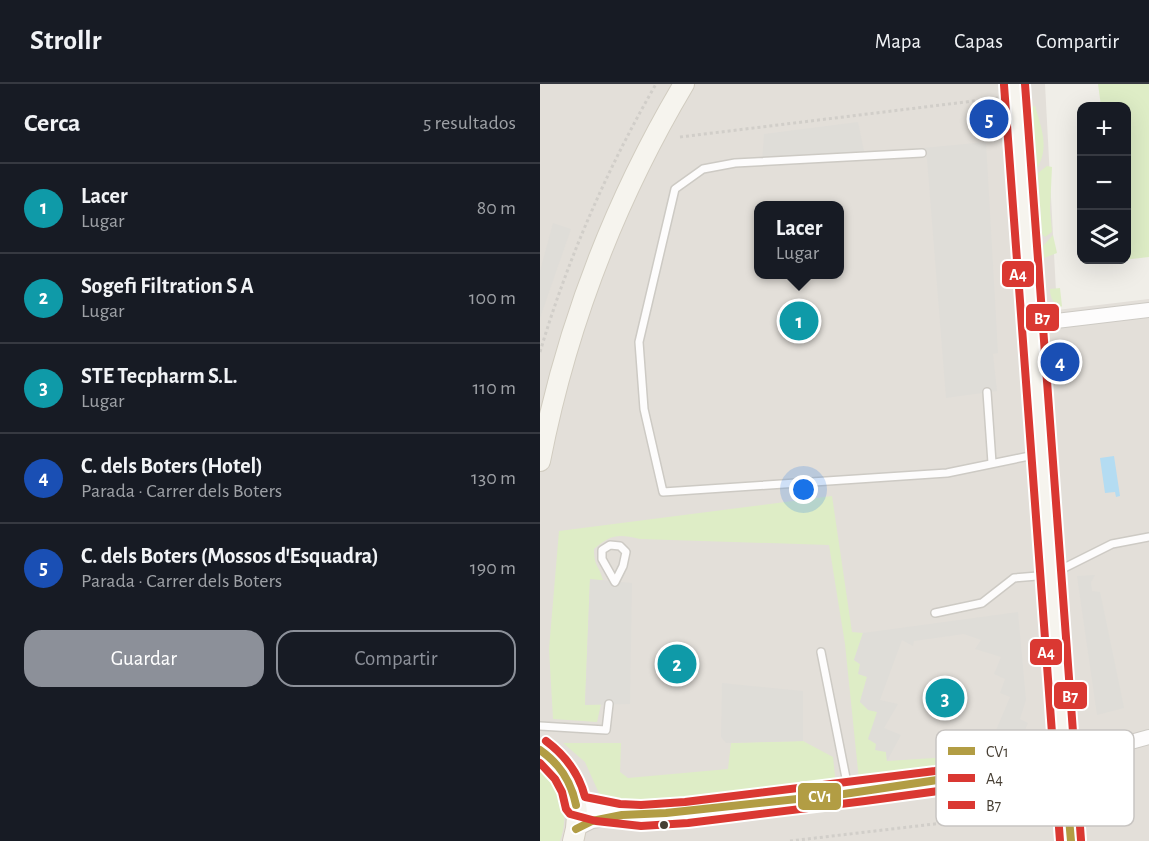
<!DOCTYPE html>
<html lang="es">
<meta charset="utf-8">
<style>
body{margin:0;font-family:"Alegreya Sans",sans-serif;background:#20242c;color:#f1f3f6}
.controls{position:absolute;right:18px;top:18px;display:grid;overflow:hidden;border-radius:12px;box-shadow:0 6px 24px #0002}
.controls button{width:54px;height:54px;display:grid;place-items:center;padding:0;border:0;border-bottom:2px solid #363941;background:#171b24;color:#f1f3f6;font:30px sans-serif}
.you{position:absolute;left:264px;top:406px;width:21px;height:21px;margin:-15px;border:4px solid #fff;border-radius:50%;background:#1a73e8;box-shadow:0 0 0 9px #1a73e833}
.badge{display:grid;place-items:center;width:39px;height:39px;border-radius:50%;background:#8c9099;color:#fff;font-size:20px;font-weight:700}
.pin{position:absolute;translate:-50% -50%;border:3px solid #fff;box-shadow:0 2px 6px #0006}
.popup{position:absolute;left:214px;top:117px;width:90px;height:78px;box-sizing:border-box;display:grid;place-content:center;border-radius:12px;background:#171b24;filter:drop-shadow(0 2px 4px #0005);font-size:20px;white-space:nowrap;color:#9ea1a6}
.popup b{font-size:22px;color:#f1f3f6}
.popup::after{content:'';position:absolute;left:50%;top:100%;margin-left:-12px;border:12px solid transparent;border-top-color:#171b24}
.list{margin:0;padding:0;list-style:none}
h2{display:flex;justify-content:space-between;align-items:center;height:78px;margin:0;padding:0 24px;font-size:26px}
h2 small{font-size:20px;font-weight:400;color:#9ea1a6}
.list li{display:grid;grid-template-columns:39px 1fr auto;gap:18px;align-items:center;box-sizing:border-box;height:90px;padding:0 24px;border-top:2px solid #363941}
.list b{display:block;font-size:22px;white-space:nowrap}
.list p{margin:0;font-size:20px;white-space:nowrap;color:#9ea1a6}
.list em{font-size:20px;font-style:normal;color:#9ea1a6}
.actions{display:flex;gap:12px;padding:18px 24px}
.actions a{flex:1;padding:14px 0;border:2px solid #8c9099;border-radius:18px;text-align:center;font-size:21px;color:#8c9099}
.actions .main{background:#8c9099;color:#fff}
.icon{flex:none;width:33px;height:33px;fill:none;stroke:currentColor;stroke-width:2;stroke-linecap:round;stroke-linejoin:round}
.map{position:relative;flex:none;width:609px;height:757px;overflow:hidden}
header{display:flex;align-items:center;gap:36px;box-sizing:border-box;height:84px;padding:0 30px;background:#171b24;border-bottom:2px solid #363941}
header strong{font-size:28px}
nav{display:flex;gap:33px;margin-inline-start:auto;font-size:21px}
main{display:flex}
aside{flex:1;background:#171b24}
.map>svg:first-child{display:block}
</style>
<header>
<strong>Strollr</strong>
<nav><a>Mapa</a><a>Capas</a><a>Compartir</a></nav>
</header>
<main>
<aside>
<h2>Cerca<small>5 resultados</small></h2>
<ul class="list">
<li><span class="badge" style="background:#0f9aa8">1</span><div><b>Lacer</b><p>Lugar</p></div><em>80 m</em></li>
<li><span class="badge" style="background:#0f9aa8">2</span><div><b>Sogefi Filtration S A</b><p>Lugar</p></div><em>100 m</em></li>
<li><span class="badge" style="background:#0f9aa8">3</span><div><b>STE Tecpharm S.L.</b><p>Lugar</p></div><em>110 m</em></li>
<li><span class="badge" style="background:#1a4fb4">4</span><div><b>C. dels Boters (Hotel)</b><p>Parada · Carrer dels Boters</p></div><em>130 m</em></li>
<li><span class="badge" style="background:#1a4fb4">5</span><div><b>C. dels Boters (Mossos d'Esquadra)</b><p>Parada · Carrer dels Boters</p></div><em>190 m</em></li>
</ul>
<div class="actions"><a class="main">Guardar</a><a>Compartir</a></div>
</aside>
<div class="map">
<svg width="609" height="757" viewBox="0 0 609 757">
<rect width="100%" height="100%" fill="#f0eee8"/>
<path fill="#e3dfd9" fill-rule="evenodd" d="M0,0H505L517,226L609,215V757H0ZM218,122H300V190H218Z"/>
<g fill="#deedc6">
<polygon points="558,0 609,0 609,173 583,176 586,176 586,22 561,22"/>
<path d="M495,22C501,43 510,64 497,84L492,23Z"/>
<polygon points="507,82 512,83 510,125 512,148 505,153 502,150 498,89"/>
<polygon points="513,151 517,169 504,174 503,162"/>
<path d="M520,204L522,222L521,223C513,220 510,213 510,205Z"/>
<path d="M292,412L312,548L323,549L314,576L320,580L327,593L320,618L337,628L336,660L346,668L347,677L410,673L440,660L436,679L319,696L305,560L289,461L100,455C79,450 71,450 54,465C54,483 59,481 63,496H50L45,620H61L57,638L13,635L9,565L19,447Z"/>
<polygon points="263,657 293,673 296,701 84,717 62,716 45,678 23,659 81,659 80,688 88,694 188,685 191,659"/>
<path d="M0,682C22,701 30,730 20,757H0Z"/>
</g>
<g fill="#dfddd8">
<polygon points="318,38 324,67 222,78 224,50"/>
<polygon points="446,58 458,269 453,270 457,307 406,314 387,75 383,64"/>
<polygon points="13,139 31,145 0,234 0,187"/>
<polygon points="555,491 551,498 552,507 560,508 584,624 557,631 537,492"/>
<polygon points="50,495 92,499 90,620 45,621"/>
<polygon points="478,528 486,616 480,635 488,639 478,662 469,660 466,664 460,661 449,663 470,613 460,609 465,595 454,590 461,573 435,565 441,556 424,550 374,557 373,562 362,556 340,616 358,620 344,644 361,651 347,677 346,668 335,666 336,660 328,655 337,628 328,626 320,618 327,593 318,590 320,580 314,576 323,549"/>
<polygon points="182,599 263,607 263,657 186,659 181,653"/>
</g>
<polygon fill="#b4dcf2" points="574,372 580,412 576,413 575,408 565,409 560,374"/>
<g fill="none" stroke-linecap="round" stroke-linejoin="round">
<defs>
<g id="lane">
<polyline points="382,69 195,79 163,85 135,105 99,258 104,325 123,408 407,389 499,370"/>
<polyline points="447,308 452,379"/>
<polygon points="70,461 80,462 86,468 83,482 75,498 62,475 62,466"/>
<polyline points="395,529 442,519 474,494 510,491 572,460 609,453"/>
<polyline points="281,568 309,709"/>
<polyline points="0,642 66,646 69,620"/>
<polyline points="451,689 455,662"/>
</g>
<g id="street">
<polyline points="491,240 609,226"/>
<polyline points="36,721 51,727 82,731 126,729 304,710 507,681 609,653"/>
<polyline points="36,745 52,737 71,734"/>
</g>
<g id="secondary">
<polyline points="474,0 531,757"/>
<path d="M0,377C26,244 75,116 144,0"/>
<path d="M0,666C31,686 44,722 33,757"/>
</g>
</defs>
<use href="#lane" stroke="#cdcac4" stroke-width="10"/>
<use href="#street" stroke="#cdcac4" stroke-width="16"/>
<use href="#secondary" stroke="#d1ccc0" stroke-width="22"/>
<g stroke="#d1cec9" stroke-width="3" stroke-dasharray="3 3" stroke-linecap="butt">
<polyline points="140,53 458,14"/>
<path d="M0,268C28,174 67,85 116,0"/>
<polyline points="250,757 513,726"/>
</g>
<use href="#lane" stroke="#fdfcfc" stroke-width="7"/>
<use href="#street" stroke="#fdfcfc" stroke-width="14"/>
<use href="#secondary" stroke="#f6f4ee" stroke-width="20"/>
<defs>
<g id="bus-1">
<path d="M0,666C20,680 31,697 36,721"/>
<polyline points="524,677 531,757"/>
<polyline points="36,745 52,737 82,731 126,729 304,710 524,677"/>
</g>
<g id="bus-2">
<polyline points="464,1 520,757"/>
<polyline points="0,679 15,695 22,708 26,725 30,730 56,737 101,742 148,739 325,717 472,697 526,687"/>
</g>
<g id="bus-3">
<polyline points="485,0 541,756"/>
<path d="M6,657C26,672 39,689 45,713L80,720L101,721L145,718L395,687L522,667"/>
</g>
</defs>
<use href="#bus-1" stroke="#fff" stroke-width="12"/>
<use href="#bus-2" stroke="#fff" stroke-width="12"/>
<use href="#bus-3" stroke="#fff" stroke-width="12"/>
<use href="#bus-1" stroke="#b29d44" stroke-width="8"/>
<use href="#bus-2" stroke="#da3832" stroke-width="8"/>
<use href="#bus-3" stroke="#da3832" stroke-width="8"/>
</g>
<circle fill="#473f34" stroke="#fff" stroke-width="2" cx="124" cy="741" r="5"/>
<rect x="396" y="646" width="198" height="96" rx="9" fill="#fff" stroke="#c8c5c2" stroke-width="1.5"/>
<rect x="408" y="663" width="27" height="8" fill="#b29d44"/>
<rect x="408" y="690" width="27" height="8" fill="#da3832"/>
<rect x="408" y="717" width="27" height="8" fill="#da3832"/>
<g font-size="16" fill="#473f34">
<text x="446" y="673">CV1</text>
<text x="446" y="700">A4</text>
<text x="446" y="727">B7</text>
</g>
<g stroke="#fff" stroke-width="2">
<rect x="461" y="176" width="34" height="28" rx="6" fill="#da3832"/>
<rect x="485" y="219" width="35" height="29" rx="6" fill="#da3832"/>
<rect x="489" y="554" width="34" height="28" rx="6" fill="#da3832"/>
<rect x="513" y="597" width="35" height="29" rx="6" fill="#da3832"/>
<rect x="257" y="698" width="45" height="29" rx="6" fill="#b29d44"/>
</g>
<g font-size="16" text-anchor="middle" font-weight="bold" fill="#fff">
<text x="478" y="196">A4</text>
<text x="502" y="240">B7</text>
<text x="506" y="574">A4</text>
<text x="530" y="618">B7</text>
<text x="280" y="718">CV1</text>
</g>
</svg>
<div class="controls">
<button>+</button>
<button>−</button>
<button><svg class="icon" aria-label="layers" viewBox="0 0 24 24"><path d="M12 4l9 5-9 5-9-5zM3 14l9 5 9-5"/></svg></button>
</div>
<div class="you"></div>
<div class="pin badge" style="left:259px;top:237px;background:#0f9aa8">1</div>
<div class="popup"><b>Lacer</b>Lugar</div>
<div class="pin badge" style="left:137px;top:580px;background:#0f9aa8">2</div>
<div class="pin badge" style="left:405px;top:614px;background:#0f9aa8">3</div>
<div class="pin badge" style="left:520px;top:278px;background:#1a4fb4">4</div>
<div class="pin badge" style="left:449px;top:35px;background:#1a4fb4">5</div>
</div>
</main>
